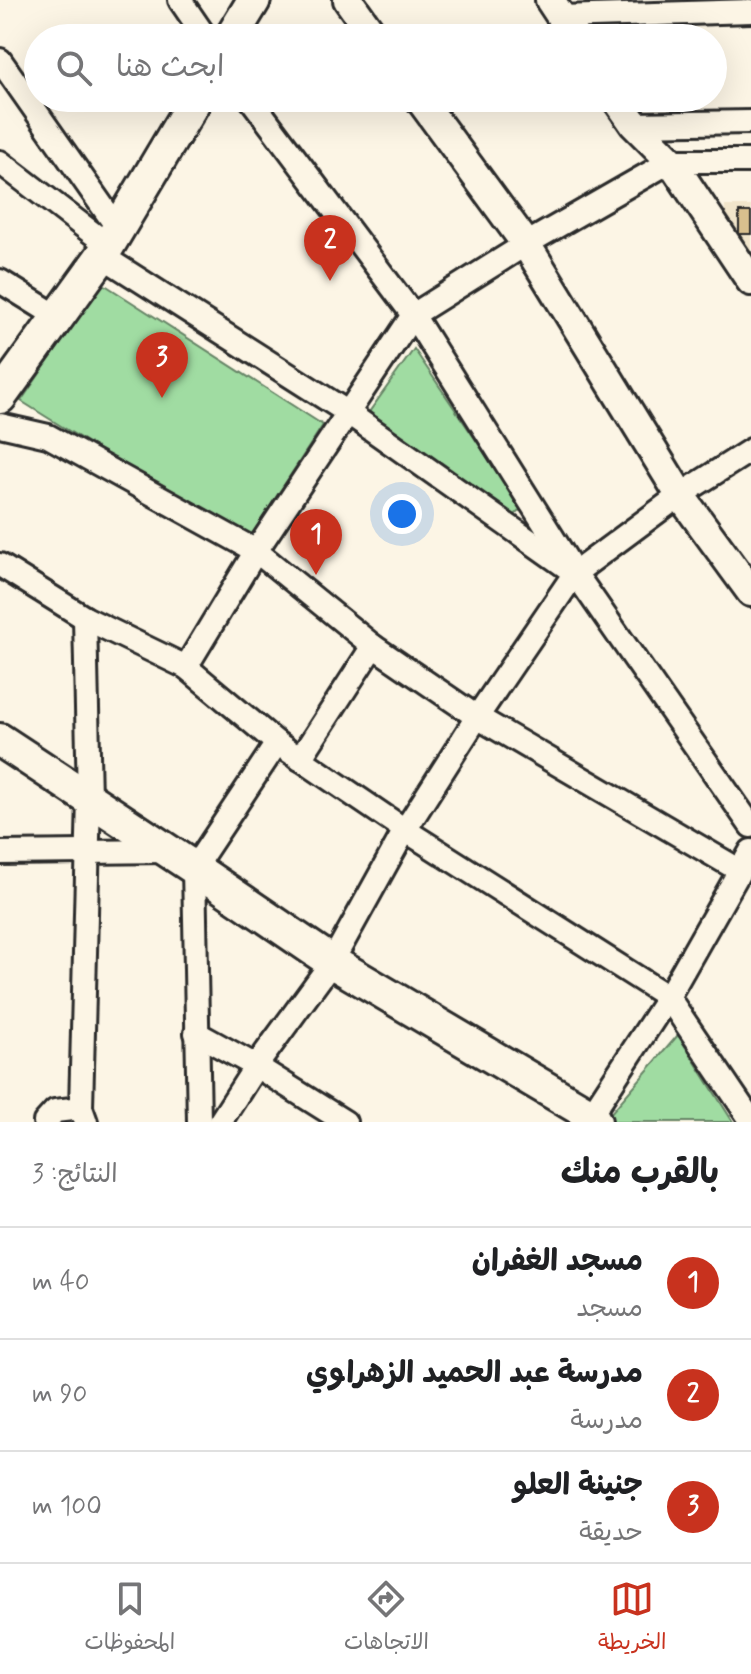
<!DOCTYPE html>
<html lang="ar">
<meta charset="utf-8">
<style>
body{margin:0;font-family:Mynerve,"Playpen Sans Arabic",sans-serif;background:#f2f2f2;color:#202124;direction:rtl}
.you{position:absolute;left:402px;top:514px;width:28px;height:28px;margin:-20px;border:6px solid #fff;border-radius:50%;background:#1a73e8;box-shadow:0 0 0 12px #1a73e833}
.badge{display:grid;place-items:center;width:52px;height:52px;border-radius:50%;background:#c8321e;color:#fff;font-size:26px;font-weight:700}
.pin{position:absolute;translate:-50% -66px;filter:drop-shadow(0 2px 4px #0008)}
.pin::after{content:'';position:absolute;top:42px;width:28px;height:24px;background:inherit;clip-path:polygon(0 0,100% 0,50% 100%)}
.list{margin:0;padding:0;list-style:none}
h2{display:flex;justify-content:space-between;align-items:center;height:104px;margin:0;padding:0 32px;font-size:34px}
h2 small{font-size:26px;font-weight:400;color:#757577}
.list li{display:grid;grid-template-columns:52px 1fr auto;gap:24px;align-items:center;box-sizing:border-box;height:112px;padding:0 32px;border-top:2px solid #e0e0e0}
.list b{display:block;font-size:30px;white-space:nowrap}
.list p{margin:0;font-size:26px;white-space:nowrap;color:#757577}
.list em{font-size:26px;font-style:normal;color:#757577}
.icon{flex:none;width:44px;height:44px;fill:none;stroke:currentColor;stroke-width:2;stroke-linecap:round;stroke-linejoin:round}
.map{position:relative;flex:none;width:751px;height:1122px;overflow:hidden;direction:ltr}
.search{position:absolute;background:#fff;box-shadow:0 8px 32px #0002;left:24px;right:24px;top:24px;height:88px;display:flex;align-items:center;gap:20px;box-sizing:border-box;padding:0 28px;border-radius:44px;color:#757577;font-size:30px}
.sheet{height:440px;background:#fff}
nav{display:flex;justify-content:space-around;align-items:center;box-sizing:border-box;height:112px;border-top:2px solid #e0e0e0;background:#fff;font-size:22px;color:#757577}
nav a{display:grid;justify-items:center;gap:4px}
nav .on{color:#c8321e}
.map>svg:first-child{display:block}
</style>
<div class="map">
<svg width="751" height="1122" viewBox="0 0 751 1122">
<rect width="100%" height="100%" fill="#fcf5e5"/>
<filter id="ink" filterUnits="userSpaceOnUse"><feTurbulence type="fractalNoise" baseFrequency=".0125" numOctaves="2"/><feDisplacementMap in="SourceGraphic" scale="16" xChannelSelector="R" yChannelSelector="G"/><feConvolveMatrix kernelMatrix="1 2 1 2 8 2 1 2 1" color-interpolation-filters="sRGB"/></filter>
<g filter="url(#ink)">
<polygon fill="#f1e5cb" points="725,206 751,206 751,259 724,220"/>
<g fill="#a0dca2" stroke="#668466" stroke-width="2">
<polygon points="102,283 323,425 247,542 21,401"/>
<polygon points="414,349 522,508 512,518 362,422"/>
<polygon points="678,1035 733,1122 613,1122 609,1115"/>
</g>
<rect fill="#d8bf8e" stroke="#2b2b2b" stroke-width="2" x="739" y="212" width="12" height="22"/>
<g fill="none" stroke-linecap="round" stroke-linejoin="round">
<defs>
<g id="minor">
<polyline points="180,0 206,38"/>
<polyline points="561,17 751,11"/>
<polyline points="0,60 119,230"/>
<polyline points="250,98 413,315 570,565"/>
<polyline points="634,124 751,122"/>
<polyline points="0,162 109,246"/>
<polyline points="102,256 347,412 575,573 751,826"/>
<polyline points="0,281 58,317"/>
<polyline points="0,425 48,436 256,551 373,646 477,717 739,870"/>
<polyline points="0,565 85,618 186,667 277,743 405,830 668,997 751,1120"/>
<polyline points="85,618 89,798 81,1108 86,1122"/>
<polyline points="186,667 256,551 413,315 526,244 671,161 751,161"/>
<polyline points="300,759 373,646"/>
<polyline points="0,853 168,851"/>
<polyline points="196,1033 256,1066 345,1122"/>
<polyline points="45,1122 55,1111 81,1108"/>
<polyline points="199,1122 194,868 277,743"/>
<polyline points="220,1122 256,1066 332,962 405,830 477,717 575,573 680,495 751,450"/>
<polyline points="582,1122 591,1115 668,997 751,851"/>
</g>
<g id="tertiary">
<polyline points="348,0 375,38"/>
<polyline points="550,0 575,38"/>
<polyline points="419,98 526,244 680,495 751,592"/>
<polyline points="616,98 634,124 671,161 751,281"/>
</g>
<g id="secondary">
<polyline points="231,38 254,0"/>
<polyline points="0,397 102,256 196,98"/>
<polyline points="0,740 194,868 332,962 591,1115 595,1122"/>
</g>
</defs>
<use href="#minor" stroke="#2b2b2b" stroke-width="28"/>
<use href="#tertiary" stroke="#2b2b2b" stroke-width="34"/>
<use href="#secondary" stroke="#2b2b2b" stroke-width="38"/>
<use href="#minor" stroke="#fcf5e5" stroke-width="22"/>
<use href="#tertiary" stroke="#fcf5e5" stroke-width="28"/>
<use href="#secondary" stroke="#fcf5e5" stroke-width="32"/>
</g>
</g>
</svg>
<div class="you"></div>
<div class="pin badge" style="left:316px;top:575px">1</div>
<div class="pin badge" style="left:330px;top:281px">2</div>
<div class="pin badge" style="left:162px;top:398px">3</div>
<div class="search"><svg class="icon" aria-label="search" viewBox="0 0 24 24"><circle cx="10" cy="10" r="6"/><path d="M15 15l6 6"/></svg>ابحث هنا</div>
</div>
<section class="sheet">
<h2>بالقرب منك<small>النتائج: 3</small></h2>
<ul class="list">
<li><span class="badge">1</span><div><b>مسجد الغفران</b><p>مسجد</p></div><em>40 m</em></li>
<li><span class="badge">2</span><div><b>مدرسة عبد الحميد الزهراوي</b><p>مدرسة</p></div><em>90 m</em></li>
<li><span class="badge">3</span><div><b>جنينة العلو</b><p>حديقة</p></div><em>100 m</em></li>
</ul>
</section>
<nav>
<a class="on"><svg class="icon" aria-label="map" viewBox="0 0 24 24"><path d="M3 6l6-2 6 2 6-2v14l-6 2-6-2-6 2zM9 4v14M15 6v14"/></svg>الخريطة</a>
<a><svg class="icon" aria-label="directions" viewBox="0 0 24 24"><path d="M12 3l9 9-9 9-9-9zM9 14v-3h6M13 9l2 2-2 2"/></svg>الاتجاهات</a>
<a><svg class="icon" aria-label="saved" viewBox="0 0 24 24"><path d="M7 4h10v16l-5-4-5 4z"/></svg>المحفوظات</a>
</nav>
